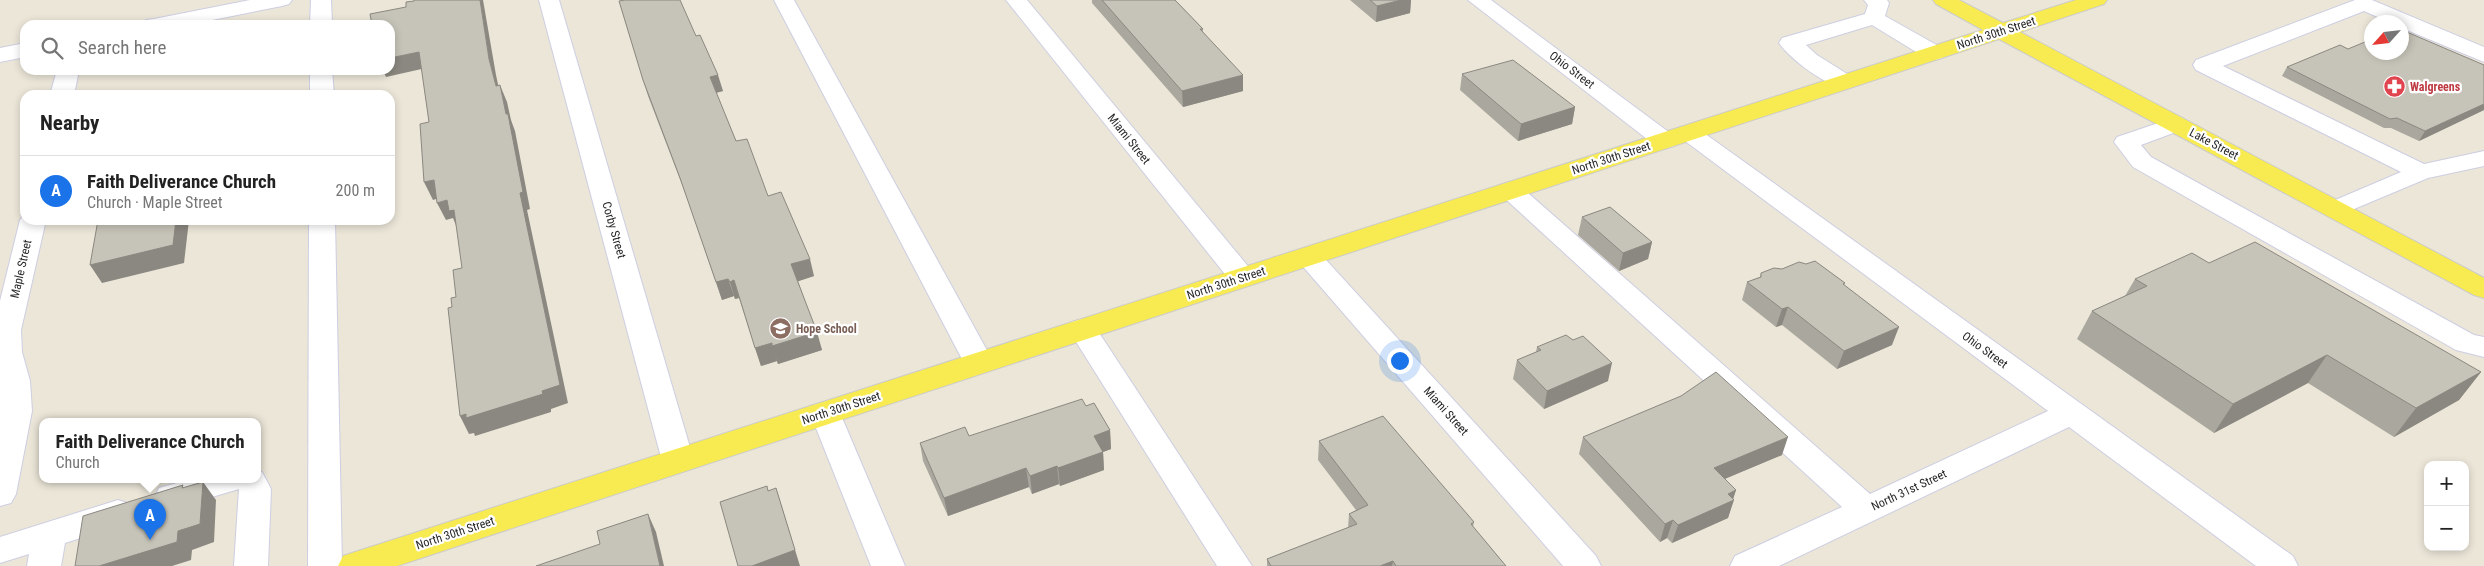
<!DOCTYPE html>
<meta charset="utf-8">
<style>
body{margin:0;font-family:"Roboto Condensed",sans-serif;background:#f6f6f6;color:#222}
.controls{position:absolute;right:15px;bottom:15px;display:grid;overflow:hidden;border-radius:10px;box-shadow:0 2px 8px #0003}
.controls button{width:45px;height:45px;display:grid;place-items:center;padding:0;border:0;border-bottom:1px solid #e0e0e0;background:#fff;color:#222;font:25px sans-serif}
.compass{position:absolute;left:2364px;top:15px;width:45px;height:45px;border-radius:50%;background:#fff;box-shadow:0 2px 8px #0003;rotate:243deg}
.you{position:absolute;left:1399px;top:360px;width:18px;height:18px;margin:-12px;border:4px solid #fff;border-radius:50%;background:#1a73e8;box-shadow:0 0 0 8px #1a73e833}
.badge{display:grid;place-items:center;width:32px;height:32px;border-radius:50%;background:#1a73e8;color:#fff;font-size:16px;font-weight:700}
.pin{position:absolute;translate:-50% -41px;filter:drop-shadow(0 1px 2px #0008)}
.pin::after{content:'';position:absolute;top:26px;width:18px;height:15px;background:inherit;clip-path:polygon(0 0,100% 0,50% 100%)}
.popup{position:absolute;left:39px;top:418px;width:222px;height:65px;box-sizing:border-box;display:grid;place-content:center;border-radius:10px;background:#fff;filter:drop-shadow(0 1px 4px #0005);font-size:16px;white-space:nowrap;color:#767676}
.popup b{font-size:19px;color:#222}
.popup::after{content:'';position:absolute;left:50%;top:100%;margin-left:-10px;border:10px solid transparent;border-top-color:#fff}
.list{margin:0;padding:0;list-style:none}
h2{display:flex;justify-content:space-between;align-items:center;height:65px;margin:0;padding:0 20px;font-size:21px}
h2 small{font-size:16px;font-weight:400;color:#767676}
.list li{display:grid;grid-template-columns:32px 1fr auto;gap:15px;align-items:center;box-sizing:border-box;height:70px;padding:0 20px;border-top:1px solid #e0e0e0}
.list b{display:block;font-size:19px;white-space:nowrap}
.list p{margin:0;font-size:16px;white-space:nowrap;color:#767676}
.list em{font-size:16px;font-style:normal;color:#767676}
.icon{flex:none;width:28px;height:28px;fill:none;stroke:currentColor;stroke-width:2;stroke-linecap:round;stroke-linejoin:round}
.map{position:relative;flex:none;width:2484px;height:566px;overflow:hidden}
.search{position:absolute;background:#fff;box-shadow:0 2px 8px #0003;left:20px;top:20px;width:375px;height:55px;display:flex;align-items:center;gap:12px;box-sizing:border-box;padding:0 18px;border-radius:15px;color:#767676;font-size:19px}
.panel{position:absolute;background:#fff;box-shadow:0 2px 8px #0003;left:20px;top:90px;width:375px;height:135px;border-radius:15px}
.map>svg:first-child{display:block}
</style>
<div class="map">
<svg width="2484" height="566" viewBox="0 0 2484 566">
<rect width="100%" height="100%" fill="#ebe6d8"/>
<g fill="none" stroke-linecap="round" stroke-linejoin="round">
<defs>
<g id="minor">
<polygon points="250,0 292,0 289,4 282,6 187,25 143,25 146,20 154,19"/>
<polygon points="311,0 331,0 332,25 310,25"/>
<polygon points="539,0 559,0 694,461 689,469 678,473 667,469 662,461"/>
<polygon points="774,0 794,0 994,363 989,370 979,373 969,370 964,363"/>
<polygon points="1006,0 1027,0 1252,271 1256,277 1252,283 1242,286 1232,283"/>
<polygon points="1468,0 1491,0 1674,136 1677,141 1674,146 1665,148 1656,146"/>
<path d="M1864,0H1887L1889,3L1885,16L1942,48L1945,53L1942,58L1934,60L1926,58L1872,25L1806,45L1817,55L1852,77L1855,82L1852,87C1832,92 1791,60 1779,43L1782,38L1865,14L1868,5Z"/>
<polygon points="2355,0 2372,0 2484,47 2484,62 2402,28 2402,22 2389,22 2364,11 2223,66 2424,164 2484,151 2484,166 2428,178 2335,217 2326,214 2322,209 2326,204 2401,172 2196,70 2193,65 2196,60"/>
<polygon points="25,43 25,57 0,62 0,48"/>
<polygon points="57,70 79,70 74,95 50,95"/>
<polygon points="310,70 332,70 334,95 310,95"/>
<polygon points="2176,117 2184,119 2188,124 2184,129 2141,145 2151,157 2474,335 2484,337 2484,357 2456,350 2133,167 2114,142 2117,137"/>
<polygon points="1689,126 1697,128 2293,556 2298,566 2256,566 2069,427 1779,566 1730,566 1735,556 1842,507 1501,195 1497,190 1501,185 1510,182 1519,185 1870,494 2048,411 1681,138 1677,133 1681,128"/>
<polygon points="25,214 25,220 46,220 21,330 22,352 30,381 32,411 16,494 11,503 0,506 0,301 20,220"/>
<polygon points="309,220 335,220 342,566 308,566"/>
<polygon points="1308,248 1317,250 1596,556 1601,566 1563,566 1299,262 1295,256 1299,250"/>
<polygon points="1082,319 1092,322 1252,566 1217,566 1068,329 1072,322"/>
<polygon points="825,402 836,405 840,413 905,566 871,566 810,413 814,405"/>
<polygon points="258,471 262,472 271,489 268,566 234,566 239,489 171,509 159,506 155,497 159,488 191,479 258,479"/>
<polygon points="118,500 130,504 134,513 130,522 65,543 61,566 27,566 29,554 0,563 0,537"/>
</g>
<polygon id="major" points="1933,0 1959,0 2003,23 2076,0 2107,0 2104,4 2020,32 2484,278 2484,298 2474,295 1999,39 397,566 338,566 343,556 355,552 1983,30 1936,4"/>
</defs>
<use href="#minor" stroke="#cdcee2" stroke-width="2"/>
<use href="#major" stroke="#cbcbcb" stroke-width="2"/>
<use href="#minor" fill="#fff" fill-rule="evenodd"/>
<use href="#major" fill="#f8eb51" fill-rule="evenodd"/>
</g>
<g fill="#aaa89e">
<polygon points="1092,0 1175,0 1203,29 1203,32 1243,91 1183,107 1092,3"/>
<polygon points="1350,0 1411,0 1410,13 1376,22"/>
<polygon points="619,1 696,36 723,91 716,93 736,141 814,276 798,281 822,350 778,364 777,361 761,366 739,298 735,299 734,296 722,300 686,195 648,96"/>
<polygon points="2348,49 2484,65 2484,110 2419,141 2391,128 2384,128 2282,76 2287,67"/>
<polygon points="1462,74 1575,107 1572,124 1518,141 1460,90"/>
<polygon points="1582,217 1652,242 1648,259 1619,271 1578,235"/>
<polygon points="2209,263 2481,372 2459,400 2394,437 2308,383 2214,433 2077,339 2092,311 2125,296 2135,279"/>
<polygon points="1761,273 1845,283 1844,285 1892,345 1837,369 1782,325 1776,327 1742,300 1747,282 1760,277"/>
<polygon points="1573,340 1608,381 1544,409 1513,379 1517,360 1536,352 1537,347"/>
<polygon points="1086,406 1110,430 1111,449 1103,452 1104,470 1060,486 1059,484 1032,494 1029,487 948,516 923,461 920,443 969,436"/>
<polygon points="1583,437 1782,455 1724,479 1736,490 1728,518 1672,543 1667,538 1660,542 1579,454"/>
<polygon points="1319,441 1474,522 1473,527 1506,566 1267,566 1267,559 1348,528 1349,514 1356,510 1318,460"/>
</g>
<g fill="#8b8881">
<polygon points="480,0 483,0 496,75 502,103 496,86 489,59"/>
<polygon points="1401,0 1411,0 1410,13 1376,22 1377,6"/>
<polygon points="419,52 426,68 386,77 383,70 390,70 390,58"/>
<polygon points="718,75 723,91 715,93 710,77"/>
<polygon points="1243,75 1243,91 1183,107 1182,91"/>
<polygon points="500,85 507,102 511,120 515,131 530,209 527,210 568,403 551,409 551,412 475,436 474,433 469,434 460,416 520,193 506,114"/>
<polygon points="2484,104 2484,110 2419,141 2425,131"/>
<polygon points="1575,107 1572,124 1518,141 1521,124"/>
<polygon points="434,180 442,197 433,200 424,182"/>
<polygon points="447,200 454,210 457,228 453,218 446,220 437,203"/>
<polygon points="176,220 189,220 184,263 102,283 90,265"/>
<polygon points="1652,242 1648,259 1619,271 1623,253"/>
<polygon points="810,259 814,276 796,282 791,264"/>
<polygon points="728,279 734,296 722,300 716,282"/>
<polygon points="734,280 739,298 735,299 730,282"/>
<polygon points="1788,307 1782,325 1776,327 1782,309"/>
<polygon points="1899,327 1892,345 1837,369 1844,351"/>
<polygon points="817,332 822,350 778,364 772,346"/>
<polygon points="772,343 777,361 761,366 755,348"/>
<polygon points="2327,355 2308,383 2214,433 2233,404"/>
<polygon points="1612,363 1608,381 1544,409 1547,391"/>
<polygon points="2481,372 2459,400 2394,437 2416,408"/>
<polygon points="1110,430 1111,449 1103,452 1104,470 1060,486 1058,468 1094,436"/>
<polygon points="1788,437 1782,455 1708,486 1714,468"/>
<polygon points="1057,466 1059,484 1032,494 1030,476"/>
<polygon points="1026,468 1029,487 948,516 944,498"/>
<polygon points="203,482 216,500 214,542 192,550 191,560 172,566 99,566 178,531"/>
<polygon points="776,488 800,566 752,566"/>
<polygon points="1736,490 1732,501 1734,500 1728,518 1672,543 1678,525 1728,494"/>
<polygon points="648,514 656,532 664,566 660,566"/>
<polygon points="1673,520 1667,538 1660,542 1665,524"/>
<polygon points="1393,561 1392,566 1380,566"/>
</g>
<g fill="#c6c3b8" stroke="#8b8881">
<polygon points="414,0 480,0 489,59 496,86 500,85 506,114 508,114 523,192 520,193 560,385 542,391 543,394 466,418 466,414 460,416 448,308 452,307 451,298 456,297 453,270 462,268 454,210 449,211 447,200 437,203 434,180 424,182 420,124 429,122 419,52 390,58 390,25 372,25 370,14 406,7 406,2 414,1"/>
<polygon points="625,0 680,0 696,36 700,35 718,75 710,77 736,141 747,139 768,196 781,192 810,259 791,264 817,332 772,346 772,343 755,348 734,280 730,282 728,279 716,282 680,178 643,80 619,1"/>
<polygon points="1102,0 1175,0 1203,29 1200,29 1243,75 1182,91"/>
<polygon points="1370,0 1401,0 1377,6"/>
<polygon points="2402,30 2484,65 2484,104 2425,131 2397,118 2390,119 2287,67 2340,45 2348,49 2372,39 2372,52 2402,52"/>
<polygon points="1513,60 1575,107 1521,124 1462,74"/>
<polygon points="204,92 203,95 189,95"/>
<polygon points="1610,207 1652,242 1623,253 1582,217"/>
<polygon points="98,220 176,220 173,245 90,265"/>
<polygon points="2255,242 2481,372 2416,408 2327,355 2233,404 2092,311 2147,286 2135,279 2192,253 2209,263"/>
<polygon points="1815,261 1845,283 1843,284 1899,327 1844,351 1788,307 1782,309 1747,282 1761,277 1761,273 1774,268 1782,269 1799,262 1806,264"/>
<polygon points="1566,335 1573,340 1583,336 1612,363 1547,391 1517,360 1541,350 1537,347"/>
<polygon points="1716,372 1788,437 1714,468 1736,490 1728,494 1734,500 1678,525 1673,520 1665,524 1583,437 1681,396"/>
<polygon points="1082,399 1086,406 1094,403 1110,430 1094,436 1103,452 1058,468 1057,466 1030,476 1026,468 944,498 920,443 965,427 969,436"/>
<polygon points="1383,416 1474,522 1471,524 1506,566 1396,566 1393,561 1380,566 1271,566 1267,559 1357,524 1349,514 1368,505 1319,441"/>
<polygon points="203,482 200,524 178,531 177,542 99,566 75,566 83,516 183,485 182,488"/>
<polygon points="767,486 768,491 776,488 795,550 752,566 738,566 720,502"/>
<polygon points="648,514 660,566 536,566 600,544 597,531"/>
</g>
<defs>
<symbol id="pharmacy-disc" viewBox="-11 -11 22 22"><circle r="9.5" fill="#e0444e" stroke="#fff"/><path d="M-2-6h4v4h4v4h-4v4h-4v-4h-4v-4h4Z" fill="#fff"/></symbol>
<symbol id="school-disc" viewBox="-11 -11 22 22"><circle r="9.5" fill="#8d6e63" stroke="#fff"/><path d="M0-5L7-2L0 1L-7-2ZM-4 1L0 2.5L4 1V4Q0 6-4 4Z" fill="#fff"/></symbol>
</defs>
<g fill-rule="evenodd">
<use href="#pharmacy-disc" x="2382" y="74" width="25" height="25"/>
<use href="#school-disc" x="768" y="316" width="25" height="25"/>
</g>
<g text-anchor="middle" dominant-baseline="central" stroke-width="4.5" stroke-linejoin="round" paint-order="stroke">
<g font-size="12" fill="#282828" stroke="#fff">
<text transform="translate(1996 33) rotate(-18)">North 30th Street</text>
<text transform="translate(1572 70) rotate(37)">Ohio Street</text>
<text transform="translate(1129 139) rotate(51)">Miami Street</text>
<text transform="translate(2214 144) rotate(28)">Lake Street</text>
<text transform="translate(1611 158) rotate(-18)">North 30th Street</text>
<text transform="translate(614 230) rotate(74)">Corby Street</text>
<text transform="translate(21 269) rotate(-77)">Maple Street</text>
<text transform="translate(1226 283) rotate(-18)">North 30th Street</text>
<text transform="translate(1985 350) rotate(36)">Ohio Street</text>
<text transform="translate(841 408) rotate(-18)">North 30th Street</text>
<text transform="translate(1446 411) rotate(48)">Miami Street</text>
<text transform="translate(1909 490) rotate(-25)">North 31st Street</text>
<text transform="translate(455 533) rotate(-18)">North 30th Street</text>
</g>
<g font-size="12" font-weight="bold" fill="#be3a42" stroke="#fff" text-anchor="start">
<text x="2410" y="87">Walgreens</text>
</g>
<g font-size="12" font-weight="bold" fill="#785e54" stroke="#fff" text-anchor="start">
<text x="796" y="329">Hope School</text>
</g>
</g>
</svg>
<div class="controls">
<button>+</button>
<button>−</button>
</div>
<svg class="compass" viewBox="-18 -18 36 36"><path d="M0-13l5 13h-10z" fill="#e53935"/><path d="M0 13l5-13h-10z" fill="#767676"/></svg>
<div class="you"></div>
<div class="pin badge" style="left:150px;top:540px">A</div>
<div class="popup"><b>Faith Deliverance Church</b>Church</div>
<div class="search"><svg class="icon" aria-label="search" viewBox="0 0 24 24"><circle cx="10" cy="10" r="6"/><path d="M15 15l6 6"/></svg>Search here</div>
<section class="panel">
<h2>Nearby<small></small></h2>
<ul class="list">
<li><span class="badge">A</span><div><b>Faith Deliverance Church</b><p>Church · Maple Street</p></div><em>200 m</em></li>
</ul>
</section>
</div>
